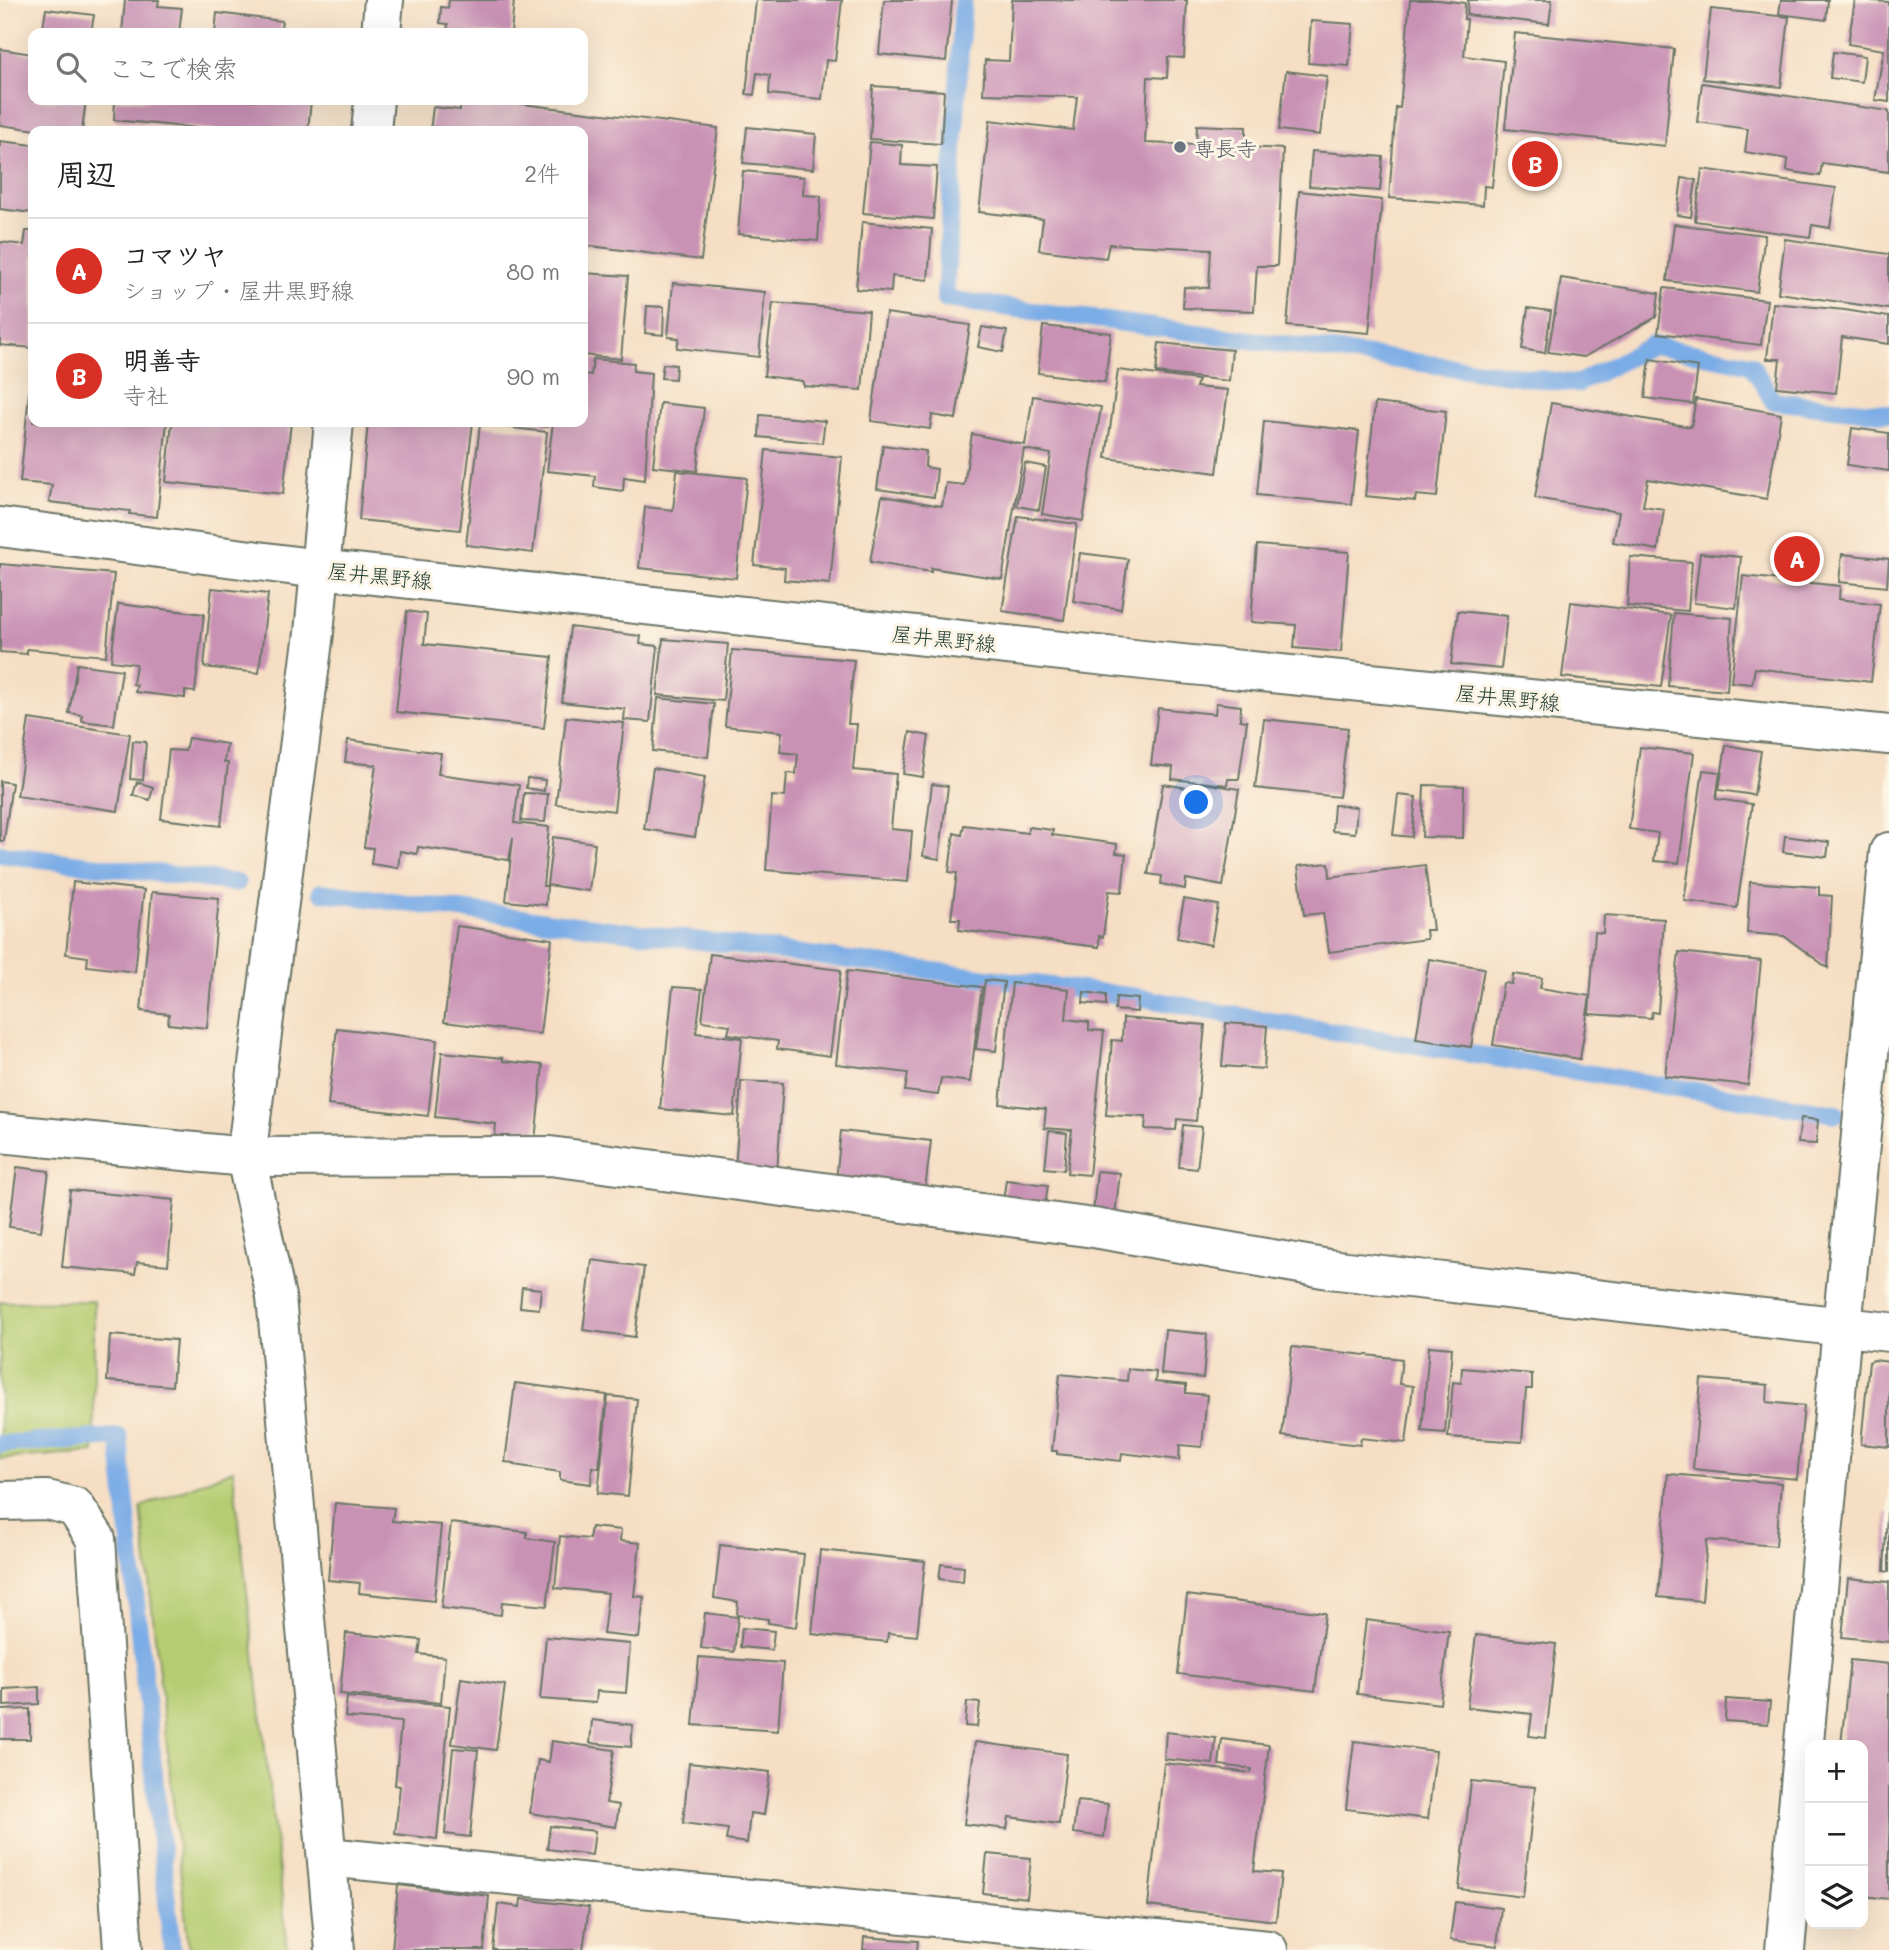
<!DOCTYPE html>
<html lang="ja">
<meta charset="utf-8">
<style>
body{margin:0;font-family:Mali,"Klee One",sans-serif;background:#f2f2f2;color:#222}
.controls{position:absolute;right:21px;bottom:21px;display:grid;overflow:hidden;border-radius:14px;box-shadow:0 7px 28px #0002}
.controls button{width:63px;height:63px;display:grid;place-items:center;padding:0;border:0;border-bottom:2px solid #e0e0e0;background:#fff;color:#222;font:35px sans-serif}
.you{position:absolute;left:1197px;top:803px;width:24px;height:24px;margin:-18px;border:5px solid #fff;border-radius:50%;background:#1a73e8;box-shadow:0 0 0 10px #1a73e833}
.badge{display:grid;place-items:center;width:46px;height:46px;border-radius:50%;background:#d93025;color:#fff;font-size:23px;font-weight:700}
.pin{position:absolute;translate:-50% -50%;border:4px solid #fff;box-shadow:0 2px 7px #0006}
.list{margin:0;padding:0;list-style:none}
h2{display:flex;justify-content:space-between;align-items:center;height:91px;margin:0;padding:0 28px;font-size:30px}
h2 small{font-size:23px;font-weight:400;color:#767676}
.list li{display:grid;grid-template-columns:46px 1fr auto;gap:21px;align-items:center;box-sizing:border-box;height:105px;padding:0 28px;border-top:2px solid #e0e0e0}
.list b{display:block;font-size:26px;white-space:nowrap}
.list p{margin:0;font-size:23px;white-space:nowrap;color:#767676}
.list em{font-size:23px;font-style:normal;color:#767676}
.icon{flex:none;width:38px;height:38px;fill:none;stroke:currentColor;stroke-width:2;stroke-linecap:round;stroke-linejoin:round}
.map{position:relative;flex:none;width:1889px;height:1950px;overflow:hidden}
.search{position:absolute;background:#fff;box-shadow:0 7px 28px #0002;left:28px;top:28px;width:560px;height:77px;display:flex;align-items:center;gap:18px;box-sizing:border-box;padding:0 24px;border-radius:14px;color:#767676;font-size:26px}
.panel{position:absolute;background:#fff;box-shadow:0 7px 28px #0002;left:28px;top:126px;width:560px;height:301px;border-radius:14px}
.map>svg:first-child{display:block}
</style>
<div class="map">
<svg width="1889" height="1950" viewBox="0 0 1889 1950">
<rect width="100%" height="100%" fill="#fcf5e5"/>
<filter id="ink" filterUnits="userSpaceOnUse"><feTurbulence type="fractalNoise" baseFrequency=".0143" numOctaves="2"/><feDisplacementMap in="SourceGraphic" scale="14" xChannelSelector="R" yChannelSelector="G"/><feConvolveMatrix kernelMatrix="1 2 1 2 8 2 1 2 1" color-interpolation-filters="sRGB"/></filter>
<filter id="wash" filterUnits="userSpaceOnUse"><feTurbulence type="fractalNoise" baseFrequency=".00686" numOctaves="4" result="noise"/><feDisplacementMap in="SourceGraphic" scale="28" xChannelSelector="R" yChannelSelector="G"/><feGaussianBlur stdDeviation="1.57" result="paint"/><feColorMatrix in="noise" values="0 0 0 0 0 0 0 0 0 0 0 0 0 0 0 0 0 1.4 0 .05"/><feComposite in="paint" operator="in"/></filter>
<g filter="url(#wash)">
<rect width="100%" height="100%" fill="#f5dec3"/>
<g fill="#b5cc71" stroke="#6a8452" stroke-width="2">
<polygon points="94,1301 94,1452 0,1459 0,1302"/>
<polygon points="233,1470 288,1950 189,1950 141,1507"/>
</g>
<g fill="none" stroke-linecap="round" stroke-linejoin="round">
<g stroke="#7aace6" stroke-width="18">
<polyline points="963,0 945,299 1577,384 1652,345 1751,364 1773,401 1889,414"/>
<polyline points="0,854 237,883"/>
<polyline points="321,892 1144,998 1227,1014 1836,1114"/>
<polyline points="0,1444 119,1437 172,1950"/>
</g>
</g>
<g id="blocks">
<g fill="#c992b5">
<polygon points="125,0 159,0 158,6 182,8 179,33 122,33"/>
<polygon points="449,0 514,0 511,33 447,33 448,24 440,23 441,7 448,8"/>
<polygon points="756,0 842,0 835,61 826,60 822,99 769,94 770,75 757,73 754,95 746,94"/>
<polygon points="884,0 952,0 946,61 879,54"/>
<polygon points="1012,0 1187,0 1184,58 1168,57 1167,78 1148,77 1145,143 1196,145 1197,125 1246,127 1246,147 1283,149 1277,266 1257,266 1254,311 1183,308 1184,287 1209,288 1211,249 1109,244 1106,258 1039,250 1043,219 979,212 990,120 1073,130 1077,97 983,94 985,60 1009,61"/>
<polygon points="1410,0 1438,0 1465,3 1464,19 1467,19 1464,56 1504,61 1492,187 1484,186 1483,205 1389,198 1396,107 1400,108"/>
<polygon points="1468,0 1552,0 1549,24 1467,15"/>
<polygon points="1781,0 1828,0 1826,20 1779,14"/>
<polygon points="1855,0 1889,2 1889,102 1875,100 1884,50 1848,44"/>
<polygon points="46,9 94,15 91,33 42,33"/>
<polygon points="1711,9 1789,17 1781,87 1703,79"/>
<polygon points="217,13 282,21 280,33 215,33"/>
<polygon points="1311,21 1353,24 1349,66 1308,63"/>
<polygon points="1515,33 1674,49 1665,146 1505,129"/>
<polygon points="0,49 33,54 33,100 86,100 82,131 44,131 0,125"/>
<polygon points="1833,52 1865,56 1862,82 1830,78"/>
<polygon points="1286,71 1327,76 1320,135 1279,130"/>
<polygon points="1702,83 1889,111 1889,172 1822,163 1820,176 1787,171 1788,159 1745,152 1748,129 1697,122"/>
<polygon points="873,86 944,91 941,144 870,139"/>
<polygon points="115,100 311,100 308,131 228,131 114,120"/>
<polygon points="461,100 489,100 718,128 701,260 583,245 583,131 430,131 433,107 460,110"/>
<polygon points="747,127 816,134 813,169 743,163"/>
<polygon points="0,141 33,145 33,213 0,209"/>
<polygon points="870,142 902,145 901,165 937,167 933,219 863,213"/>
<polygon points="1312,151 1383,157 1380,191 1309,186"/>
<polygon points="1702,169 1836,188 1830,228 1812,225 1810,237 1695,221"/>
<polygon points="743,171 804,177 803,195 821,196 818,241 738,234"/>
<polygon points="1682,178 1696,180 1691,217 1677,215"/>
<polygon points="1299,191 1382,200 1369,333 1287,326"/>
<polygon points="862,222 932,229 928,280 892,276 891,292 856,289"/>
<polygon points="1674,224 1765,235 1757,292 1667,281"/>
<polygon points="26,231 33,231 33,348 0,345 0,242 24,245"/>
<polygon points="1785,239 1889,254 1889,309 1778,293"/>
<polygon points="583,273 628,276 621,359 583,355"/>
<polygon points="1561,278 1659,293 1656,317 1584,357 1548,352"/>
<polygon points="673,283 765,292 759,357 677,348 679,338 668,337"/>
<polygon points="1664,288 1767,300 1761,345 1658,333"/>
<polygon points="773,303 869,311 862,390 804,386 802,381 764,376"/>
<polygon points="1773,303 1845,310 1889,317 1889,344 1842,337 1836,393 1777,387 1780,359 1767,359"/>
<polygon points="647,306 664,307 663,335 645,333"/>
<polygon points="1528,308 1551,311 1545,353 1522,349"/>
<polygon points="886,313 970,325 956,419 932,415 930,429 871,421"/>
<polygon points="1043,326 1111,333 1105,382 1038,373"/>
<polygon points="982,327 1007,331 1003,352 978,347"/>
<polygon points="1159,343 1232,350 1229,381 1156,373"/>
<polygon points="593,359 634,363 633,371 651,373 645,480 624,477 623,491 594,487 595,476 547,471 553,422 583,422 583,374 591,375"/>
<polygon points="1650,359 1698,367 1693,404 1645,398"/>
<polygon points="663,364 676,365 675,379 661,378"/>
<polygon points="1118,370 1198,380 1196,387 1228,390 1217,473 1106,458"/>
<polygon points="29,394 33,395 33,422 167,422 157,517 129,514 130,511 49,502 52,485 20,482"/>
<polygon points="1033,396 1101,407 1083,521 1042,514 1051,454 1024,449 1002,579 931,568 931,572 870,562 882,496 942,506 946,483 964,485 972,434 1025,445"/>
<polygon points="1696,399 1781,414 1767,499 1648,479 1643,506 1664,509 1658,550 1613,542 1619,512 1535,498 1551,403 1691,427"/>
<polygon points="660,403 704,408 697,471 653,466"/>
<polygon points="1375,403 1446,411 1437,497 1416,495 1415,501 1365,496"/>
<polygon points="760,415 825,421 822,443 759,437"/>
<polygon points="1264,421 1359,431 1351,504 1257,495"/>
<polygon points="172,422 291,422 283,494 166,482"/>
<polygon points="368,422 473,422 460,530 359,520"/>
<polygon points="519,422 549,422 548,427 519,424"/>
<polygon points="480,424 547,432 533,553 466,545"/>
<polygon points="1852,428 1889,433 1889,471 1847,465"/>
<polygon points="883,445 926,451 925,467 937,469 934,497 877,489"/>
<polygon points="766,450 842,457 830,584 784,580 785,568 754,565"/>
<polygon points="1025,463 1046,467 1039,510 1017,506"/>
<polygon points="677,471 747,478 736,578 639,568 645,507 673,510"/>
<polygon points="1018,516 1077,524 1064,620 1002,611"/>
<polygon points="1257,545 1349,552 1341,652 1294,648 1296,625 1251,622"/>
<polygon points="1080,553 1128,559 1121,609 1073,601"/>
<polygon points="1700,553 1741,557 1736,608 1694,603"/>
<polygon points="1842,554 1889,559 1887,587 1839,582"/>
<polygon points="1630,557 1692,562 1688,611 1627,606"/>
<polygon points="0,564 114,574 106,656 27,649 27,654 0,652"/>
<polygon points="1743,576 1840,586 1839,599 1880,604 1871,682 1755,668 1752,684 1731,682"/>
<polygon points="212,588 268,594 259,673 204,667"/>
<polygon points="1571,602 1671,615 1661,687 1562,677"/>
<polygon points="118,604 204,614 195,692 185,691 185,698 135,692 137,685 133,684 136,664 111,661"/>
<polygon points="407,611 427,614 424,644 552,657 544,728 396,712"/>
<polygon points="1458,611 1507,616 1501,669 1451,664"/>
<polygon points="1674,613 1732,618 1727,691 1668,686"/>
<polygon points="570,627 641,636 640,644 658,646 650,722 624,720 625,709 562,702"/>
<polygon points="663,639 728,644 723,701 657,695"/>
<polygon points="732,650 854,660 848,724 857,724 853,770 896,774 891,829 912,831 908,882 766,870 772,796 785,797 787,773 796,774 798,754 780,752 782,732 725,726"/>
<polygon points="77,664 122,670 114,725 82,721 82,715 69,713"/>
<polygon points="658,698 714,704 708,757 653,751"/>
<polygon points="1216,703 1241,706 1240,720 1247,721 1239,779 1228,779 1227,785 1172,779 1173,767 1151,765 1158,708 1215,714"/>
<polygon points="566,717 624,723 614,811 556,804"/>
<polygon points="29,719 130,734 118,811 17,796"/>
<polygon points="1264,719 1348,728 1339,797 1255,788"/>
<polygon points="910,732 929,736 923,777 903,774"/>
<polygon points="188,738 227,744 224,762 228,763 221,826 161,819 169,750 185,751"/>
<polygon points="348,740 441,753 438,774 519,785 514,823 549,827 543,886 547,886 546,905 506,901 513,838 509,860 418,847 417,854 400,851 398,868 371,864 373,848 364,847 376,765 345,762"/>
<polygon points="133,741 146,742 143,780 130,779"/>
<polygon points="1726,745 1761,751 1754,795 1719,790"/>
<polygon points="1640,747 1694,753 1679,863 1654,861 1658,833 1629,829"/>
<polygon points="653,768 705,777 695,837 644,829"/>
<polygon points="1703,770 1720,772 1716,799 1752,804 1737,908 1684,901"/>
<polygon points="527,778 545,780 544,791 526,788"/>
<polygon points="0,781 12,783 4,841 0,841"/>
<polygon points="137,782 153,787 150,800 133,795"/>
<polygon points="1203,783 1239,789 1223,886 1186,879 1185,889 1161,884 1162,876 1148,874 1163,784 1201,790"/>
<polygon points="932,784 948,786 939,859 923,856"/>
<polygon points="1424,785 1464,786 1463,838 1422,837"/>
<polygon points="524,793 548,794 545,822 521,821"/>
<polygon points="1398,795 1416,797 1412,837 1393,835"/>
<polygon points="1334,805 1357,807 1355,833 1332,831"/>
<polygon points="964,825 1028,833 1028,827 1053,830 1052,835 1117,844 1116,853 1126,854 1122,892 1109,891 1103,937 1099,936 1099,947 959,930 960,919 951,919 957,873 949,872 954,833 962,835"/>
<polygon points="1785,836 1829,842 1827,857 1783,852"/>
<polygon points="553,837 595,843 589,891 547,885"/>
<polygon points="1329,863 1330,877 1425,865 1433,930 1426,930 1427,939 1329,952 1323,913 1304,915 1298,866"/>
<polygon points="73,882 144,890 135,972 87,966 88,957 66,954"/>
<polygon points="1750,882 1819,887 1819,895 1832,896 1828,968 1784,936 1747,933"/>
<polygon points="152,892 219,898 207,1028 168,1024 169,1014 141,1011"/>
<polygon points="1184,899 1218,905 1211,945 1177,938"/>
<polygon points="1604,915 1664,919 1658,1013 1652,1012 1651,1018 1589,1014 1595,932 1603,933"/>
<polygon points="457,926 552,939 540,1034 444,1022"/>
<polygon points="1679,952 1761,961 1748,1085 1665,1076"/>
<polygon points="710,954 841,970 830,1056 777,1049 778,1041 728,1034 730,1025 702,1021"/>
<polygon points="1429,959 1484,968 1471,1047 1416,1039"/>
<polygon points="847,971 982,987 970,1082 941,1078 938,1095 905,1091 908,1073 836,1064"/>
<polygon points="1513,974 1542,978 1540,988 1590,996 1580,1059 1493,1045 1503,983 1512,984"/>
<polygon points="985,980 1004,982 996,1051 976,1049"/>
<polygon points="1012,983 1069,989 1066,1019 1089,1022 1089,1030 1104,1031 1089,1175 1067,1173 1072,1130 1044,1128 1046,1109 1000,1104"/>
<polygon points="673,987 702,989 696,1033 742,1038 734,1116 660,1109"/>
<polygon points="1084,992 1106,995 1106,1005 1083,1003"/>
<polygon points="1116,997 1138,999 1137,1012 1115,1010"/>
<polygon points="1123,1018 1205,1025 1196,1121 1177,1119 1176,1130 1145,1129 1146,1117 1106,1115 1112,1040 1122,1041"/>
<polygon points="1226,1023 1267,1026 1264,1069 1222,1066"/>
<polygon points="337,1028 437,1040 428,1116 328,1105"/>
<polygon points="442,1052 503,1058 503,1061 543,1065 535,1140 495,1136 496,1124 435,1117"/>
<polygon points="741,1081 783,1083 777,1173 735,1171"/>
<polygon points="1801,1118 1818,1120 1816,1144 1798,1143"/>
<polygon points="1183,1125 1202,1127 1197,1169 1179,1167"/>
<polygon points="841,1131 931,1141 925,1190 836,1181"/>
<polygon points="1049,1131 1067,1133 1064,1170 1045,1168"/>
<polygon points="17,1167 49,1171 41,1231 9,1227"/>
<polygon points="1097,1171 1120,1173 1115,1215 1093,1213"/>
<polygon points="1006,1180 1048,1185 1044,1213 1002,1208"/>
<polygon points="70,1190 174,1200 168,1265 137,1262 135,1274 62,1267"/>
<polygon points="592,1260 644,1267 635,1337 583,1330"/>
<polygon points="522,1287 541,1289 539,1309 520,1307"/>
<polygon points="1165,1330 1207,1334 1203,1378 1161,1374"/>
<polygon points="110,1335 176,1340 172,1386 107,1381"/>
<polygon points="1429,1346 1452,1348 1445,1433 1422,1431"/>
<polygon points="1292,1347 1402,1359 1399,1384 1413,1386 1406,1443 1361,1438 1360,1445 1282,1436"/>
<polygon points="1874,1360 1889,1362 1889,1447 1861,1444 1869,1362"/>
<polygon points="1462,1368 1532,1374 1532,1389 1526,1389 1522,1442 1448,1437 1453,1382 1461,1383"/>
<polygon points="1128,1369 1156,1372 1155,1382 1186,1385 1186,1393 1207,1395 1202,1447 1180,1445 1179,1460 1122,1453 1121,1461 1057,1454 1057,1451 1052,1451 1060,1374 1127,1381"/>
<polygon points="1701,1379 1768,1385 1767,1402 1804,1406 1797,1479 1693,1469"/>
<polygon points="515,1383 607,1395 599,1468 592,1467 591,1484 560,1480 560,1472 514,1465 515,1463 505,1462"/>
<polygon points="608,1396 637,1399 628,1496 598,1493"/>
<polygon points="1668,1474 1781,1483 1776,1546 1707,1540 1702,1601 1658,1597"/>
<polygon points="335,1503 394,1508 392,1521 441,1525 434,1601 359,1593 360,1583 328,1580"/>
<polygon points="1887,1513 1889,1513 1889,1572 1884,1571"/>
<polygon points="451,1523 527,1532 527,1538 555,1542 547,1606 502,1602 501,1615 441,1608"/>
<polygon points="591,1527 621,1530 620,1541 640,1543 634,1596 644,1597 639,1638 603,1634 608,1593 555,1588 560,1536 589,1539"/>
<polygon points="720,1545 804,1554 796,1627 768,1623 768,1619 737,1615 738,1602 714,1598"/>
<polygon points="820,1550 925,1561 917,1636 888,1633 887,1642 812,1634"/>
<polygon points="941,1564 964,1567 963,1582 939,1579"/>
<polygon points="1848,1578 1889,1582 1889,1642 1842,1637"/>
<polygon points="1187,1595 1325,1613 1315,1691 1178,1674"/>
<polygon points="705,1613 738,1617 734,1652 701,1648"/>
<polygon points="1366,1620 1449,1631 1440,1704 1357,1694"/>
<polygon points="742,1628 774,1631 772,1650 740,1647"/>
<polygon points="346,1633 421,1640 419,1654 445,1657 441,1703 340,1694"/>
<polygon points="1476,1635 1556,1644 1546,1738 1529,1736 1532,1714 1467,1707"/>
<polygon points="546,1637 630,1644 626,1693 597,1691 596,1703 540,1699"/>
<polygon points="699,1657 783,1663 778,1731 693,1725"/>
<polygon points="1850,1660 1889,1664 1889,1899 1863,1896 1863,1745 1841,1745"/>
<polygon points="461,1678 505,1685 496,1750 452,1744"/>
<polygon points="39,1687 39,1704 4,1706 4,1689"/>
<polygon points="347,1697 450,1706 437,1839 395,1834 400,1786 395,1785 401,1722 345,1717"/>
<polygon points="1726,1699 1770,1702 1768,1724 1725,1721"/>
<polygon points="967,1702 980,1703 977,1727 965,1726"/>
<polygon points="30,1709 30,1739 0,1739 0,1710"/>
<polygon points="592,1720 633,1725 631,1747 590,1743"/>
<polygon points="1166,1732 1216,1738 1213,1764 1164,1759"/>
<polygon points="1222,1739 1269,1745 1254,1871 1281,1873 1276,1921 1148,1906 1164,1763 1251,1773 1252,1769 1219,1765"/>
<polygon points="552,1741 614,1750 606,1803 619,1805 616,1827 530,1813 538,1760 549,1762"/>
<polygon points="1354,1741 1436,1751 1428,1819 1346,1809"/>
<polygon points="975,1742 1067,1754 1059,1824 1009,1817 1007,1829 964,1824"/>
<polygon points="453,1748 478,1750 470,1837 445,1834"/>
<polygon points="689,1763 770,1772 764,1815 750,1813 747,1843 726,1840 728,1829 683,1823"/>
<polygon points="1471,1781 1535,1787 1523,1897 1459,1889"/>
<polygon points="1077,1801 1108,1804 1104,1837 1073,1833"/>
<polygon points="550,1826 595,1831 592,1855 547,1849"/>
<polygon points="987,1854 1031,1858 1027,1898 983,1893"/>
<polygon points="398,1885 489,1896 484,1950 392,1950"/>
<polygon points="521,1899 589,1907 583,1950 493,1950 498,1904 520,1907"/>
<polygon points="1455,1902 1501,1908 1497,1946 1450,1940"/>
<polygon points="864,1937 918,1941 917,1950 863,1950"/>
</g>
</g>
</g>
<g filter="url(#ink)">
<use href="#blocks" fill-opacity="0" stroke="#6a7566" stroke-width="2"/>
<g fill="none" stroke-linecap="round" stroke-linejoin="round">
<defs>
<g id="minor">
<polyline points="0,1133 246,1157 550,1156 1094,1228 1329,1269 1889,1332"/>
<polyline points="246,1157 276,1297 335,1950"/>
<polyline points="0,1501 47,1500 75,1507 96,1539 123,1950"/>
<polyline points="327,1857 1268,1950"/>
<polyline points="1785,1950 1842,1327 1889,852"/>
</g>
<g id="tertiary">
<polyline points="381,33 384,0"/>
<polyline points="371,131 374,100"/>
<polyline points="246,1157 314,633 334,422"/>
</g>
<polyline id="secondary" points="0,527 319,569 1152,661 1889,735"/>
</defs>
<use href="#minor" stroke="#6a7566" stroke-width="42"/>
<use href="#tertiary" stroke="#6a7566" stroke-width="42"/>
<use href="#secondary" stroke="#6a7566" stroke-width="42"/>
<use href="#minor" stroke="#fff" stroke-width="38"/>
<use href="#tertiary" stroke="#fff" stroke-width="38"/>
<use href="#secondary" stroke="#fff" stroke-width="38"/>
</g>
</g>
<circle fill="#6b7280" stroke="#fcf5e5" stroke-width="2.5" cx="1180" cy="147" r="7"/>
<g text-anchor="middle" dominant-baseline="central" stroke-width="6" stroke-linejoin="round" paint-order="stroke">
<g font-size="21" fill="#5b616d" stroke="#fcf5e5" text-anchor="start">
<text x="1194" y="147">専長寺</text>
</g>
<g font-size="21" fill="#1f3d34" stroke="#fcf5e5">
<text transform="translate(380 575) rotate(6)">屋井黒野線</text>
<text transform="translate(944 638) rotate(6)">屋井黒野線</text>
<text transform="translate(1508 697) rotate(6)">屋井黒野線</text>
</g>
</g>
</svg>
<div class="controls">
<button>+</button>
<button>−</button>
<button><svg class="icon" aria-label="layers" viewBox="0 0 24 24"><path d="M12 4l9 5-9 5-9-5zM3 14l9 5 9-5"/></svg></button>
</div>
<div class="you"></div>
<div class="pin badge" style="left:1797px;top:559px">A</div>
<div class="pin badge" style="left:1535px;top:164px">B</div>
<div class="search"><svg class="icon" aria-label="search" viewBox="0 0 24 24"><circle cx="10" cy="10" r="6"/><path d="M15 15l6 6"/></svg>ここで検索</div>
<section class="panel">
<h2>周辺<small>2件</small></h2>
<ul class="list">
<li><span class="badge">A</span><div><b>コマツヤ</b><p>ショップ · 屋井黒野線</p></div><em>80 m</em></li>
<li><span class="badge">B</span><div><b>明善寺</b><p>寺社</p></div><em>90 m</em></li>
</ul>
</section>
</div>
